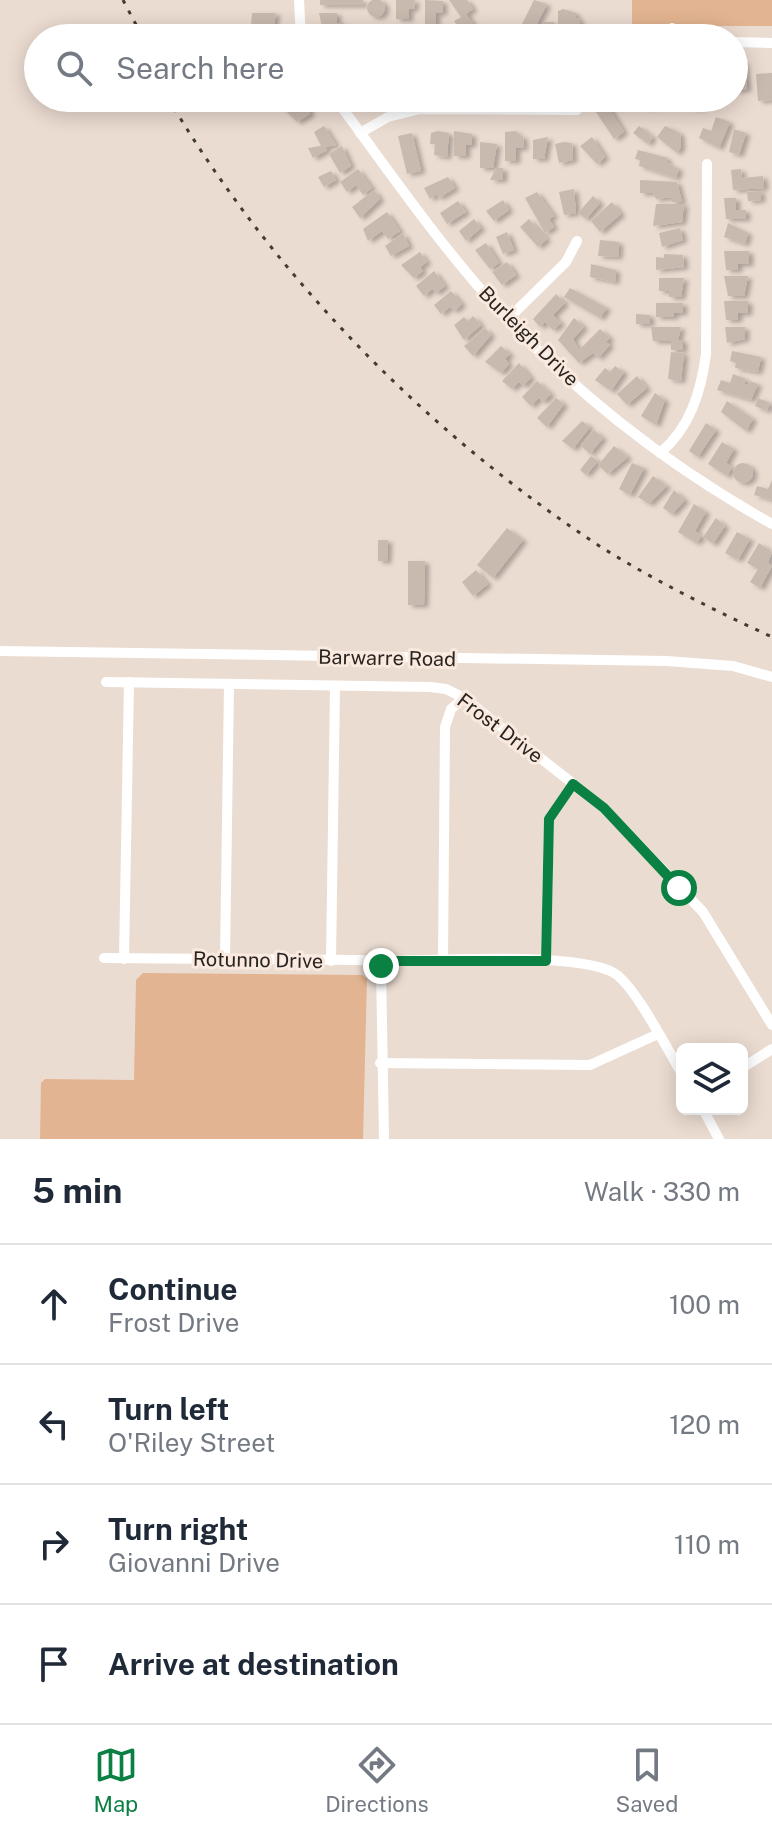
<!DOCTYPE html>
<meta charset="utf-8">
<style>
body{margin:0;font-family:"Public Sans",sans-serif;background:#f6f6f7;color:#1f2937}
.controls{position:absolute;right:24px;bottom:24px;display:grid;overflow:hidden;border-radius:12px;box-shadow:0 4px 20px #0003}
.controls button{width:72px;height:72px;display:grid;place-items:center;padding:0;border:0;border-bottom:2px solid #e0e1e3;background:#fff;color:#1f2937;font:40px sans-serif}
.stop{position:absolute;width:24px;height:24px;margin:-18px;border:6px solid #0b8043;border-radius:50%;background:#fff}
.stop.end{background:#0b8043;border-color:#fff;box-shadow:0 2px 8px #0008}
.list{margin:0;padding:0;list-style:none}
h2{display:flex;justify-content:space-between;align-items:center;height:104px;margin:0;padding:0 32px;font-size:34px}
h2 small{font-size:26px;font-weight:400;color:#747a83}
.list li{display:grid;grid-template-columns:52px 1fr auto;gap:24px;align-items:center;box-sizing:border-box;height:120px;padding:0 32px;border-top:2px solid #e0e1e3}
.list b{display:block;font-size:30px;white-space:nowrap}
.list p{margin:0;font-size:26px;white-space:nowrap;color:#747a83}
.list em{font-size:26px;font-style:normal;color:#747a83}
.icon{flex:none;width:44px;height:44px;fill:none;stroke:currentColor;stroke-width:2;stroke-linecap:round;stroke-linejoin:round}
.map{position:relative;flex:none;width:772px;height:1139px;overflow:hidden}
.search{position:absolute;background:#fff;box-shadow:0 4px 20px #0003;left:24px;right:24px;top:24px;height:88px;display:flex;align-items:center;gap:20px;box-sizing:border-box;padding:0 28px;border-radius:44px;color:#747a83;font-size:30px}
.sheet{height:584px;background:#fff}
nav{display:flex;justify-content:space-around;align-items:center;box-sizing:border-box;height:112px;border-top:2px solid #e0e1e3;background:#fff;font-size:22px;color:#747a83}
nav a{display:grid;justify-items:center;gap:4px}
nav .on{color:#0b8043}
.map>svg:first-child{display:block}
</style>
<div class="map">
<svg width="772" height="1139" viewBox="0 0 772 1139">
<defs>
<filter id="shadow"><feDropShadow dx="4.5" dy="2.5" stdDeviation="2" flood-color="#0004"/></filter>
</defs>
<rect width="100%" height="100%" fill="#ebdcd1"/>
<g fill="#e3b491">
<rect x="632" y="0" width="140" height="26"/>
<polygon points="143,973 362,975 367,979 363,1139 40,1139 41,1083 45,1079 134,1080 136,980"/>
</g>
<g fill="#c9baaf" filter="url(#shadow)">
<circle cx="376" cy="8" r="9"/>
<rect x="320" y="0" width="43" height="5"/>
<polygon points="396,0 415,0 414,9 409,9 409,19 396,19"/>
<polygon points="425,0 443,1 443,13 436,13 436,24 425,24"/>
<polygon points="449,0 467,0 473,9 466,14 475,27 464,35 454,21 461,17"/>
<polygon points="534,0 547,4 532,34 521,26"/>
<polygon points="563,9 576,13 576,18 580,19 580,25 570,25 570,35 558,35 558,11"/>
<polygon points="252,13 276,13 273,31 263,31 263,25 251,25"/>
<polygon points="319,13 337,13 337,23 344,23 344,32 323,32"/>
<rect x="544" y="22" width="10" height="16"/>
<polygon points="744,61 747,89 734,91 734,63"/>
<polygon points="772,73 772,100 758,101 756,74"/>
<polygon points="297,98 306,98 310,114 297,122 282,107"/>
<polygon points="645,98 652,98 652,107 643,107"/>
<polygon points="692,98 702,98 701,108 692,108"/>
<polygon points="607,105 624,132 614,139 596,112"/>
<polygon points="716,117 730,122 719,148 699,138 703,128 711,131"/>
<polygon points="324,126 336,145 325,147 327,150 313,158 308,148 321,146 314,132"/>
<polygon points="639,126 653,137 648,144 633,133"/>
<polygon points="665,126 680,133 681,147 677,153 657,137"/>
<polygon points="734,129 746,133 739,155 729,152"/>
<polygon points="437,131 449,133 447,157 434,155 435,144 430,144 431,133"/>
<polygon points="454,131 472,134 472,145 466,145 466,156 454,156"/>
<polygon points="517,131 517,135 523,136 524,148 516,148 516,161 505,161 505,132"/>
<polygon points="412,133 421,171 407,174 398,136"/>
<polygon points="548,137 544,159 533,159 533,140"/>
<polygon points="592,137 605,157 597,164 580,146"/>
<polygon points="480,142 497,144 493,168 480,168"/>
<polygon points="564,142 572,143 573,160 559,163 555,144"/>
<polygon points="342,146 351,166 340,173 329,154"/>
<polygon points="638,150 668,158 666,162 679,169 676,178 639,166 640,160 635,159"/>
<polygon points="496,168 503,168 503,180 490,180"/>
<polygon points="358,169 372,188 363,195 356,185 347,192 340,182"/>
<polygon points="741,169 742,178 763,176 764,188 733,190 731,170"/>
<polygon points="331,171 336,180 324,187 318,177"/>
<polygon points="448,177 455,188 439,198 437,194 430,199 424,188"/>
<polygon points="640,180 677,182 682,202 672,202 672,197 656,199 653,193 640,193"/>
<polygon points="574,189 576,213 564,215 559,192"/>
<polygon points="374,190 380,199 360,218 352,207"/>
<polygon points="761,191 761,200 748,201 747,192"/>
<polygon points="537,192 554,216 549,219 554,227 545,233 525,198"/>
<polygon points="593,196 600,203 586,219 578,213"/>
<polygon points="724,198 736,198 736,210 746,210 746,219 726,219"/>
<polygon points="503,200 509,210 494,221 486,211"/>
<polygon points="458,201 466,212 447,224 440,213"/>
<polygon points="612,202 621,214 600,232 591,221"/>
<polygon points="656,204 684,204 682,222 653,226"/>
<polygon points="387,212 400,231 388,239 382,231 368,241 363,229"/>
<polygon points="474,219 481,228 466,241 459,231"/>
<polygon points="529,219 547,239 538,247 520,227"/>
<polygon points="728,223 748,233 745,244 724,237"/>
<polygon points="680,228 683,240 662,247 659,233"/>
<polygon points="507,232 514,250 503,254 496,237"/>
<polygon points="403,233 409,246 391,256 385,246"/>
<polygon points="600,240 619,242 618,257 598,256"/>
<polygon points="486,243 499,263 490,269 475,250"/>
<polygon points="724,251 749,251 749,264 738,264 738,270 726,270"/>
<polygon points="420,252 427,262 420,267 423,271 414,278 401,265"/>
<polygon points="664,254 683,255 684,267 656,270 656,257 664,258"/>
<polygon points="507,262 516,275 502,285 492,272"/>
<polygon points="591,264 616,270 615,282 590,277"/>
<polygon points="434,271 445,286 436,293 432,289 424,296 416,286"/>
<polygon points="724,276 748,276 744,296 728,296"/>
<polygon points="659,278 684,278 681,297 669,297 669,291 659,291"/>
<polygon points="570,288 607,308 600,318 564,297"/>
<polygon points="451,291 462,304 454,311 450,307 441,314 434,305"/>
<polygon points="556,294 565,303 553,315 561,323 553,330 545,322 540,327 533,319"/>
<polygon points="724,301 748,301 748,313 738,313 738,320 726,320"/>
<polygon points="656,303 683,303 683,313 674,313 674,317 656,317"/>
<polygon points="636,314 650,315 650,324 636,324"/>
<polygon points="473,316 481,325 464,340 454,325 464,317 468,321"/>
<polygon points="574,318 584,327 573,339 579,350 600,329 610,338 606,342 610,345 598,358 593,353 579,363 558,340"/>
<polygon points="651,327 681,327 678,340 683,340 683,350 671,350 671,341 653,341"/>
<polygon points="725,327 745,327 745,339 727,343"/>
<polygon points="485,328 491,335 473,356 464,346"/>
<polygon points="501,346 510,354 505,359 509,364 501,373 485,362"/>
<polygon points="732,351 761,357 758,372 735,368 736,363 730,361"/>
<polygon points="671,352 684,353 681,381 668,379"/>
<polygon points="519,363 531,378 523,386 519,382 512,389 502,381"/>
<polygon points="615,366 624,372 611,391 595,380 605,368 610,372"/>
<polygon points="733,374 746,379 744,384 749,385 750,381 758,384 751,400 717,390 721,380 730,383"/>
<polygon points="637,376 647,388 627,405 617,394"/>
<polygon points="537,381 551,394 543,402 539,398 531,406 522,397"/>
<polygon points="655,393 665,400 656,425 641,416"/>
<polygon points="556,398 564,404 547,427 537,418"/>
<polygon points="758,398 770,403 767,411 755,406"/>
<polygon points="727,401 753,419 746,431 721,412"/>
<polygon points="582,421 590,427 573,449 562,441"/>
<polygon points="706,423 716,430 698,457 689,451"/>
<polygon points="594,430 603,438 590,454 581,446"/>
<polygon points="722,442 734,449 726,463 732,467 727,476 708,464"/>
<polygon points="614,446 628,457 608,474 598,465"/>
<polygon points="591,456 598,461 586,475 580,470"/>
<circle cx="743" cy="473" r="10"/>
<polygon points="632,463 644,468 630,495 619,489"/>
<polygon points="653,476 667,486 649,504 638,497"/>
<polygon points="772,480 772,500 754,495 757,486 768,489"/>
<polygon points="674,490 685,500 672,514 663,508"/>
<polygon points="694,504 706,512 695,531 702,536 696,543 678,532"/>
<polygon points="716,518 725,526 713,544 703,537"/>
<polygon points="507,528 523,540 493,578 477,565"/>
<polygon points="737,532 750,539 738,560 725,553"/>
<polygon points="378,540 388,540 387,561 378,561"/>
<polygon points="759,543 772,552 768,563 772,566 760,588 750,582 758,569 747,563"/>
<polygon points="408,561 425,561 424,605 408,605"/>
<polygon points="476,570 488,584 473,596 462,582"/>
</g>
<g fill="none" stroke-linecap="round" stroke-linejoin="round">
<g stroke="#fff" stroke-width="10">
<polyline points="299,0 301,38"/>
<polyline points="671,38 672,28"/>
<polyline points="734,42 772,43"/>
<path d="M335,98C388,170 439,244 499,310C577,395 672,468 772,524"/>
<polyline points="360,133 388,117 420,109 577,110"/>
<polyline points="508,319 566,262 577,241"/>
<path d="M660,453C690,428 701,392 706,354L707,164"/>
<polyline points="0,651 667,661 733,666 772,677"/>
<polyline points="106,682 430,687 446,689 464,698 604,808 703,912 772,1025"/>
<polyline points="104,958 359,960 375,961 381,966"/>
<polyline points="124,959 129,682"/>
<polyline points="225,959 229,685"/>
<polyline points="443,960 445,727 451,709 464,698"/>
<polyline points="331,961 335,687"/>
<polyline points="546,961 549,819 573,784"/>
<path d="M381,966L390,961C438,960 577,952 614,973C634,984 669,1052 682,1074"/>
<polyline points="381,966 384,1139"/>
<polyline points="380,1063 590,1065 658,1034"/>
<polyline points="742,1068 772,1049"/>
<polyline points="703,1109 719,1139"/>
</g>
<g stroke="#423c37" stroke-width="3" stroke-dasharray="4 8" stroke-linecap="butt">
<polyline points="123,0 143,38"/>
<path d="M168,98C274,277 427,433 601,547C655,581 714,610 772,637"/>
</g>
</g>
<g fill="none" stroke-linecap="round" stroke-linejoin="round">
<polyline stroke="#0b8043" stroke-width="10" points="381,966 390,961 546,961 549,819 573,784 604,808 679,888"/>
</g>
<g text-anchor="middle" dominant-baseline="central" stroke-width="6" stroke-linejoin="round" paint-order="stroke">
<g font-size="20" fill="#292420" stroke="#f9e9de">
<text transform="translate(529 336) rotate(45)">Burleigh Drive</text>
<text transform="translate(387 658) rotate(1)">Barwarre Road</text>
<text transform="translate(500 728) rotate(37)">Frost Drive</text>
<text transform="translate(258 960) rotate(1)">Rotunno Drive</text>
</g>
</g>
</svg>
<div class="controls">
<button><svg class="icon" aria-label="layers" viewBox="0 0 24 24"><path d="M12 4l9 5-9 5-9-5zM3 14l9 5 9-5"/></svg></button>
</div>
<div class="stop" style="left:679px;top:888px"></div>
<div class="stop end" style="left:381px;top:966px"></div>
<div class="search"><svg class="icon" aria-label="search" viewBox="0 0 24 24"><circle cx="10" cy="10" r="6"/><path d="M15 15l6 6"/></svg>Search here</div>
</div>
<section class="sheet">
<h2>5 min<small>Walk · 330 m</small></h2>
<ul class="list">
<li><svg class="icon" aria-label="ahead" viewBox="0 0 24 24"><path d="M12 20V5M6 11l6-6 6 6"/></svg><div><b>Continue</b><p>Frost Drive</p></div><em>100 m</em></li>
<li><svg class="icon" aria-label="left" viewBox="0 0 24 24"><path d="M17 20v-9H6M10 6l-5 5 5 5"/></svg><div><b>Turn left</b><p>O'Riley Street</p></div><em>120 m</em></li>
<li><svg class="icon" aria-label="right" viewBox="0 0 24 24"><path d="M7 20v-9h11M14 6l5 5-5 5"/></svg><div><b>Turn right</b><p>Giovanni Drive</p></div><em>110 m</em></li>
<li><svg class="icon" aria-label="arrive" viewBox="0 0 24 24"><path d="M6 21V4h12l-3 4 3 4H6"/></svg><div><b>Arrive at destination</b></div></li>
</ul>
</section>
<nav>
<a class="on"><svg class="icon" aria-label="map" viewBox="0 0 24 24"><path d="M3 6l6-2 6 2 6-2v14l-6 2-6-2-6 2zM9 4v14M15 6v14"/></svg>Map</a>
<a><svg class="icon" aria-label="directions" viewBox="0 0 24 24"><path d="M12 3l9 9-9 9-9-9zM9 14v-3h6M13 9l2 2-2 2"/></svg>Directions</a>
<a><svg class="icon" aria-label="saved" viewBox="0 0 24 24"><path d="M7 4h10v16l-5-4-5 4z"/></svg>Saved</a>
</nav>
